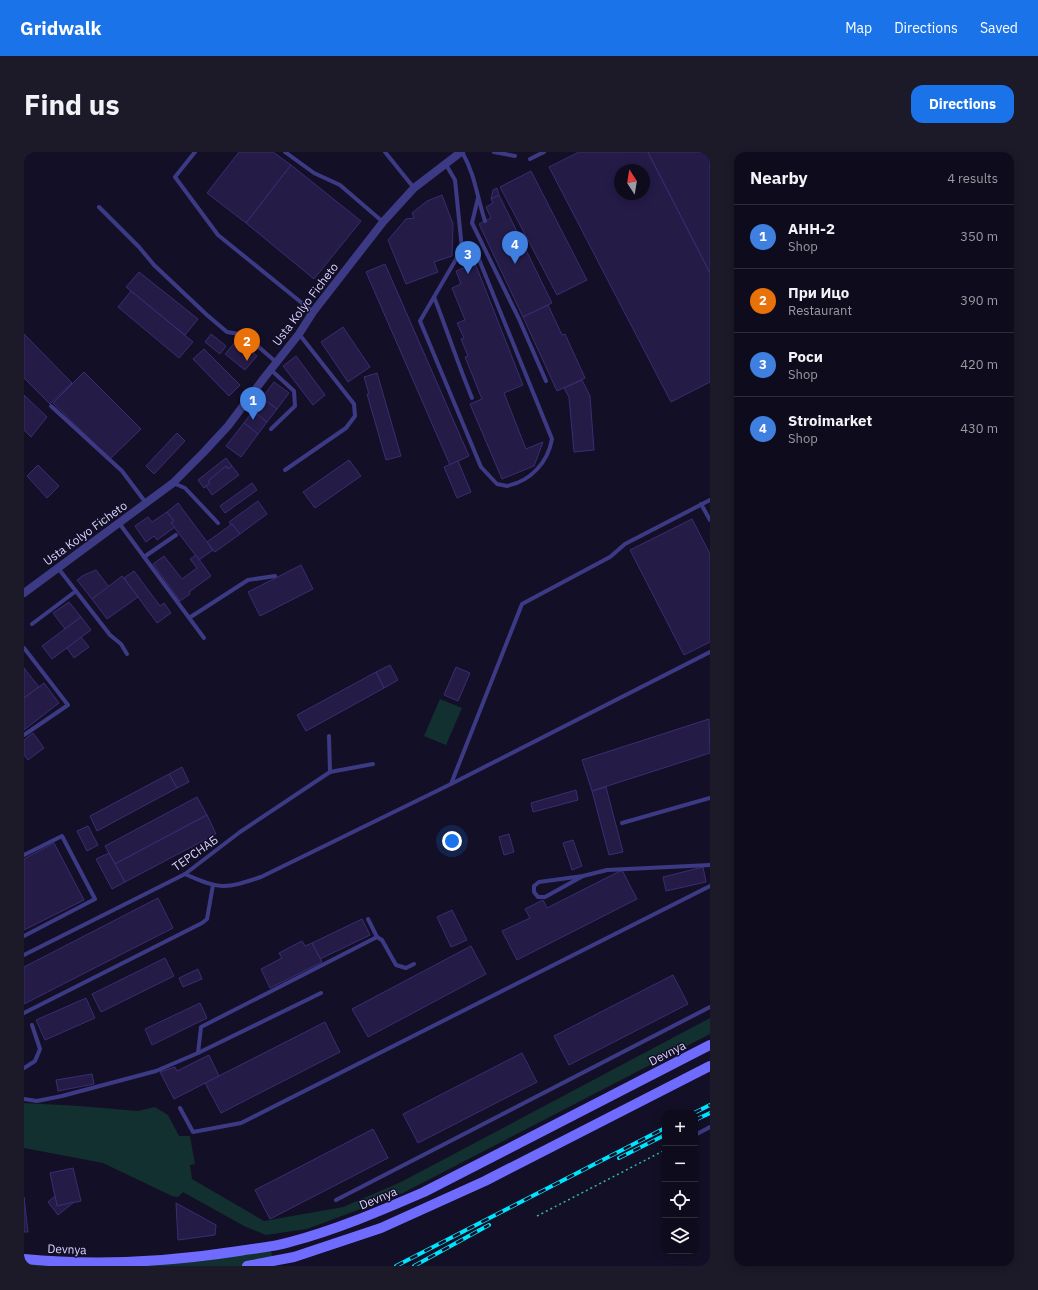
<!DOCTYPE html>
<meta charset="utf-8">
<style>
body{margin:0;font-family:"IBM Plex Sans",sans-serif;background:#1c1929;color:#f1f3f6}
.controls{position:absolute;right:12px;bottom:12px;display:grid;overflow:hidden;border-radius:8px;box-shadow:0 2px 10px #0003}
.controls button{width:36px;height:36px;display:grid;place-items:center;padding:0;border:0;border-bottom:1px solid #2e2b3b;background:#0e0b1c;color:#f1f3f6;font:20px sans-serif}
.compass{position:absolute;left:590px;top:12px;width:36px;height:36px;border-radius:50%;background:#0e0b1c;box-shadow:0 2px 10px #0003;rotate:348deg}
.you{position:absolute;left:428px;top:689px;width:14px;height:14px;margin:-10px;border:3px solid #fff;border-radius:50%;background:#1a73e8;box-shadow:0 0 0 6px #1a73e833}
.badge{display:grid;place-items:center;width:26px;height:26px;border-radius:50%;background:#1a73e8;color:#fff;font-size:13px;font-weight:700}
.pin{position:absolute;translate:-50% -33px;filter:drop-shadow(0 1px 2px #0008)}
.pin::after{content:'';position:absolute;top:21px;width:14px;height:12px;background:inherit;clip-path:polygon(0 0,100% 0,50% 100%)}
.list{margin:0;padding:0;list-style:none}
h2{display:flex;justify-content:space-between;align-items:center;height:52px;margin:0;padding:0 16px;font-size:17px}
h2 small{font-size:13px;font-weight:400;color:#9b9ba3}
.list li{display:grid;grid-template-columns:26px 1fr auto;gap:12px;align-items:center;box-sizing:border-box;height:64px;padding:0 16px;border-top:1px solid #2e2b3b}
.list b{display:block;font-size:15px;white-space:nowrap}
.list p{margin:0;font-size:13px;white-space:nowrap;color:#9b9ba3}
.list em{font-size:13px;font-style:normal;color:#9b9ba3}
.icon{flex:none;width:22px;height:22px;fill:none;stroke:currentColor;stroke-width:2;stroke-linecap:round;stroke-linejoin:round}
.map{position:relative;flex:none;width:686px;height:1114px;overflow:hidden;border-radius:12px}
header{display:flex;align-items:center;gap:24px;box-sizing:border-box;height:56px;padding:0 20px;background:#1a73e8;color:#fff}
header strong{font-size:19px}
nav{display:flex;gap:22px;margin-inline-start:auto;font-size:14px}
.intro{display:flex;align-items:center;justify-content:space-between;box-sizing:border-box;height:96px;padding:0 24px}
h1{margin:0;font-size:28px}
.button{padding:10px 18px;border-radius:12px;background:#1a73e8;color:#fff;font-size:14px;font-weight:700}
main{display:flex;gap:24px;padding:0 24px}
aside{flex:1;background:#0e0b1c;border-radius:12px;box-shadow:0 2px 10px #0003}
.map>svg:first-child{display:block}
</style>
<header>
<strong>Gridwalk</strong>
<nav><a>Map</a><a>Directions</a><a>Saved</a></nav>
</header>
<div class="intro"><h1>Find us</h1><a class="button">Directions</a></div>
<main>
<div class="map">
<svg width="686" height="1114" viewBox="0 0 686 1114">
<rect width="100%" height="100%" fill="#130f26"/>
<g fill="#12302f">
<polygon points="416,547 438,556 422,593 400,584"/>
<polygon points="686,866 686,882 379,1041 283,1077 242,1083 220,1074 159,1040 154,1045 148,1044 79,1011 0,996 0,951 56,954 114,959 131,955 144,963 155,984 166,984 171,1012 166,1013 168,1027 240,1069 319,1055 377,1030"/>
<polygon points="245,1094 250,1109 223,1114 0,1114 0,1107 65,1111"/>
</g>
<g fill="#241b47" stroke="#3b2d73" fill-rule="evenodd">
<polygon points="215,0 249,0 267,13 222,71 183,41"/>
<path d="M555,0H624L686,121V230L647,250L525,15ZM596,18H620V42H596Z"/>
<polygon points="624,0 686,0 686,121"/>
<polygon points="267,13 337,69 290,127 222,71"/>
<polygon points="507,19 563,128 533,143 476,35"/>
<polygon points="473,36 475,43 467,47 469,38"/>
<polygon points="418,43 429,72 428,104 410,110 414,120 382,132 364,88 382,67 390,66 388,61 403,49"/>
<polygon points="475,43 528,151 499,165 455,72 467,66 462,55 469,51 467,47"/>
<polygon points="451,111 499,233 480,241 502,297 519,290 510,314 478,327 446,252 458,247 441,205 444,204 437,187 440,186 433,171 441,168 428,136 437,132 432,119"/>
<polygon points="361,112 445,304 426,313 342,120"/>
<polygon points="115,120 174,167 161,183 102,135"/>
<polygon points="107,139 169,190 155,206 94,155"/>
<polygon points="524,153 538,183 541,182 561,226 533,239 499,165"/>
<polygon points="319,175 346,215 324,230 297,190"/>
<polygon points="0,182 48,231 26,252 0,226"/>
<polygon points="187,182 202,194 196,202 181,190"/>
<polygon points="214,187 233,204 221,218 201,202"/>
<polygon points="180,197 216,233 205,244 169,207"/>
<polygon points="272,204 301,243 289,253 259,214"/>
<polygon points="60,220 117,277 86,307 29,251"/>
<polygon points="353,221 377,304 362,308 343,242 345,242 340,225"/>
<polygon points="558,228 566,244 570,298 550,300 545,245 540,236"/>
<polygon points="250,230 265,241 253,257 238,246"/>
<polygon points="0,243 23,265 7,285 0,278"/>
<polygon points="238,246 253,257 243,270 229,259"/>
<polygon points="229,259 243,270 234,282 220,271"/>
<polygon points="220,271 234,282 217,305 202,294"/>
<polygon points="153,281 161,289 130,322 122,314"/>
<polygon points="202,306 208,314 204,317 202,314 184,329 186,331 180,336 174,328"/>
<polygon points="325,308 337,324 291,356 279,340"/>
<polygon points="434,309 447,340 433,346 420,315"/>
<polygon points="14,313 35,334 23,346 3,324"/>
<polygon points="202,314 204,317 208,314 215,323 188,343 182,334 186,331 184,329"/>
<polygon points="228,331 233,338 201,361 196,354"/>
<polygon points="234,349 243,362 216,382 208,372 207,373 205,370"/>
<polygon points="154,351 189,398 175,408 147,371 150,369 143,360"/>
<polygon points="143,360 150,369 147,371 151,375 133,388 130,384 122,390 111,374 124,365 128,370"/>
<polygon points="668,367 686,402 686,490 660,503 606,398"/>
<polygon points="208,372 216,382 191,400 183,390"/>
<polygon points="172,403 187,424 165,440 166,442 156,449 129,412 140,404 158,427 173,416 166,407"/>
<polygon points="277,413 289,437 236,464 224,440"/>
<polygon points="72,418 85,435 68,447 53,428 60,423"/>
<polygon points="110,419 136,454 140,451 147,461 133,471 100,426"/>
<polygon points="98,424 114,445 83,467 68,447"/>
<polygon points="45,450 57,465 41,477 29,461"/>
<polygon points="57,465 67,478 28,507 18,494"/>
<polygon points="57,485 65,495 50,506 43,496"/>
<polygon points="366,513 374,528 360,536 352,520"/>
<polygon points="432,515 446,521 434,549 420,543"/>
<polygon points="0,516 15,535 0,546"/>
<polygon points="352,520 360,536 282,579 273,563"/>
<polygon points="20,531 35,551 0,578 0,546"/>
<polygon points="685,567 686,601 568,639 558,608"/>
<polygon points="9,581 20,596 4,608 0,603 0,588"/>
<polygon points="158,615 165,630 153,636 145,622"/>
<polygon points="145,622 153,636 73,679 66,664"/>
<polygon points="582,635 599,700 585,703 568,639"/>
<polygon points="552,638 554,648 509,660 507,651"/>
<polygon points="173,645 183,663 91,712 81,694"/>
<polygon points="183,663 192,682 101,730 91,712"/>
<polygon points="64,674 74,693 63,699 53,679"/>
<polygon points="485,682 490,700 480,703 475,685"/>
<polygon points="549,688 558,714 548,718 539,691"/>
<polygon points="30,691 60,748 0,778 0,707"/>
<polygon points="85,701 101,730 88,737 72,707"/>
<polygon points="679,715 682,730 642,739 639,725"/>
<polygon points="598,718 613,747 493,808 478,779 506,766 501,757 519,748 523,756"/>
<polygon points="134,746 149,776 0,852 0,815"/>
<polygon points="428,758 443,788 427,795 413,765"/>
<polygon points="338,767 346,783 296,807 288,791"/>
<polygon points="278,789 281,794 288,791 298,810 246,836 237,817 258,806 255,801"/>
<polygon points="447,794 462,822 344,885 328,857"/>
<polygon points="141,806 150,824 77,860 68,842"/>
<polygon points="174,817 178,827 159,835 155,826"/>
<polygon points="649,823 664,852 545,913 530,884"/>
<polygon points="62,846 71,866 21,888 12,868"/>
<polygon points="176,851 183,866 128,893 121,877"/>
<polygon points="301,870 316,900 197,961 181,931"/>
<polygon points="498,901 513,930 394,991 379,962"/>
<polygon points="185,903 195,924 150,947 136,920 151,915 153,919"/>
<polygon points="68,922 70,932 34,939 32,928"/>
<polygon points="349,977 364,1006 246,1067 231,1038"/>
<polygon points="49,1016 57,1049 33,1054 26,1021"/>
<polygon points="31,1044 33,1054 50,1050 34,1063 24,1050"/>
<polygon points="0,1045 4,1080 0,1080"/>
<polygon points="152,1051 192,1073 191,1083 154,1088"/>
</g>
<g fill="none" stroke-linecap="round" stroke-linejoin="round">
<polyline stroke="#2fb8b0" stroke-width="1.5" stroke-dasharray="2 3" stroke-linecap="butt" points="513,1064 641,998"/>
<g stroke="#3d3a85" stroke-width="4">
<polyline points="171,0 151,25 194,83 289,160"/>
<polyline points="261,0 290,21 316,33 359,70"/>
<polyline points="361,0 390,36"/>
<path d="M438,0C451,22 453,45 461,69"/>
<polyline points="470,0 491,4"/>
<polyline points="506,7 520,0"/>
<path d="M421,11L431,28L438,97L396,169L457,315L473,332L483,334C507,329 524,310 528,287L454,105L438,97"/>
<polyline points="454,46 448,71 495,167 522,229"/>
<polyline points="75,55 115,95 130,113 183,163 203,180 221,183 252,210"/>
<path d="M410,145C423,178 434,212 448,246"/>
<polyline points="246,217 270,239 271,254 247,277"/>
<polyline points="27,254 98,319 122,351"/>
<polyline points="261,318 322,276 331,264 330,252 275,182"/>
<polyline points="149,331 161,336 194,371"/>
<polyline points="677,352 686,368"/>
<polyline points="95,371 180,486"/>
<polyline points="120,405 152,383"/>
<polyline points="34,416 86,483 97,492 103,502"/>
<polyline points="165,466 224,428 251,424"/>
<polyline points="8,472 52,439"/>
<polyline points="0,496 44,553 0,583"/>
<polyline points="305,584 306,620"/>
<polyline points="427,632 498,452 586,405 601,392 686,348"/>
<polyline points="598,671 686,646"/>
<polyline points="0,703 38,684 71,747 0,784"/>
<path d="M161,722C196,738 201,737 237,725L427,632L686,500"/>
<polyline points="559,724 521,745 514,745 510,740 510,734 515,730 559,724 583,718 686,713"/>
<polyline points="353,785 358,788 372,813 382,816 390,812"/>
<polyline points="0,803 161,722 216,680 306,620 349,612"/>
<polyline points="0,861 178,771 183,767 189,733"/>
<polyline points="174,901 297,841"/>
<polyline points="0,916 11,909 16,897 8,873"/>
<polyline points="0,947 13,949 38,944 132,919 174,901 177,875 353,785 344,767"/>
<polyline points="156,956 169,980 217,971 686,734"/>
<polyline points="671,983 686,975"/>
<polyline points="312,1048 686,855"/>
</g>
<polyline stroke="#3d3a85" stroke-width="8" points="0,441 149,331 179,301 204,274 240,226 275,182 289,160 359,70 390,36 437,0"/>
<g stroke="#6f6bff" stroke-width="10">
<path d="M0,1107C72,1114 144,1110 215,1099C232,1096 250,1095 266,1090C312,1078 356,1059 400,1040L686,893"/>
<polyline points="223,1114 270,1105 357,1076 461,1029 686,914"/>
</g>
<defs>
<g id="rail">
<polyline points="670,961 686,953"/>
<polyline points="671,968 686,961"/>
<polyline points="595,1006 641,983"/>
<polyline points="372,1114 641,976"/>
<polyline points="390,1114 465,1073"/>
</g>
</defs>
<use href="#rail" stroke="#00e5ff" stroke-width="4"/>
<use href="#rail" stroke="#130f26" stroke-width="2.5" stroke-dasharray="8" stroke-linecap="butt"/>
</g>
<g text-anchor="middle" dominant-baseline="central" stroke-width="3" stroke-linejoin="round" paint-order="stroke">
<g font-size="12" fill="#d9d4ff" stroke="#130f26">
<text transform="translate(281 152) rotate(-53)">Usta Kolyo Ficheto</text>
<text transform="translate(61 381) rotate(-36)">Usta Kolyo Ficheto</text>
<text transform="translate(171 701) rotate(-35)">ТЕРСНАБ</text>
<text transform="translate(643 901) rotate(-27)">Devnya</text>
<text transform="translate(354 1046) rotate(-23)">Devnya</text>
<text transform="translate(43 1097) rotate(2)">Devnya</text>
</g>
</g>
</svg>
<div class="controls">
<button>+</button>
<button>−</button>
<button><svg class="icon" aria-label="locate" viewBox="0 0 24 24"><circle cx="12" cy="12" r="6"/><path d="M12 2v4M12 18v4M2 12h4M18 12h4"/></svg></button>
<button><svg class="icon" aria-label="layers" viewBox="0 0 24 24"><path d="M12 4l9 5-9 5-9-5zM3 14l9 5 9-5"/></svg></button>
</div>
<svg class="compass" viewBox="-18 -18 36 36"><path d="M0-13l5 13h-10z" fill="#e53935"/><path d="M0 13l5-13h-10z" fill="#9b9ba3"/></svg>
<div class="you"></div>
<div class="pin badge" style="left:229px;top:268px;background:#3f7fe0">1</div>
<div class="pin badge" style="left:223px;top:209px;background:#e8710a">2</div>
<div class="pin badge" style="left:444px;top:122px;background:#3f7fe0">3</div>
<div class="pin badge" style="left:491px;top:112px;background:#3f7fe0">4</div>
</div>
<aside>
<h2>Nearby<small>4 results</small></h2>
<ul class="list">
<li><span class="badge" style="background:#3f7fe0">1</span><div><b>АНН-2</b><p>Shop</p></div><em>350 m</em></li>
<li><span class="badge" style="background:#e8710a">2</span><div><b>При Ицо</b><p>Restaurant</p></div><em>390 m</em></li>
<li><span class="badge" style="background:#3f7fe0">3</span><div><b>Роси</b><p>Shop</p></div><em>420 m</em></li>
<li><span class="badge" style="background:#3f7fe0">4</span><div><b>Stroimarket</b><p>Shop</p></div><em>430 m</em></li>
</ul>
</aside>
</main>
